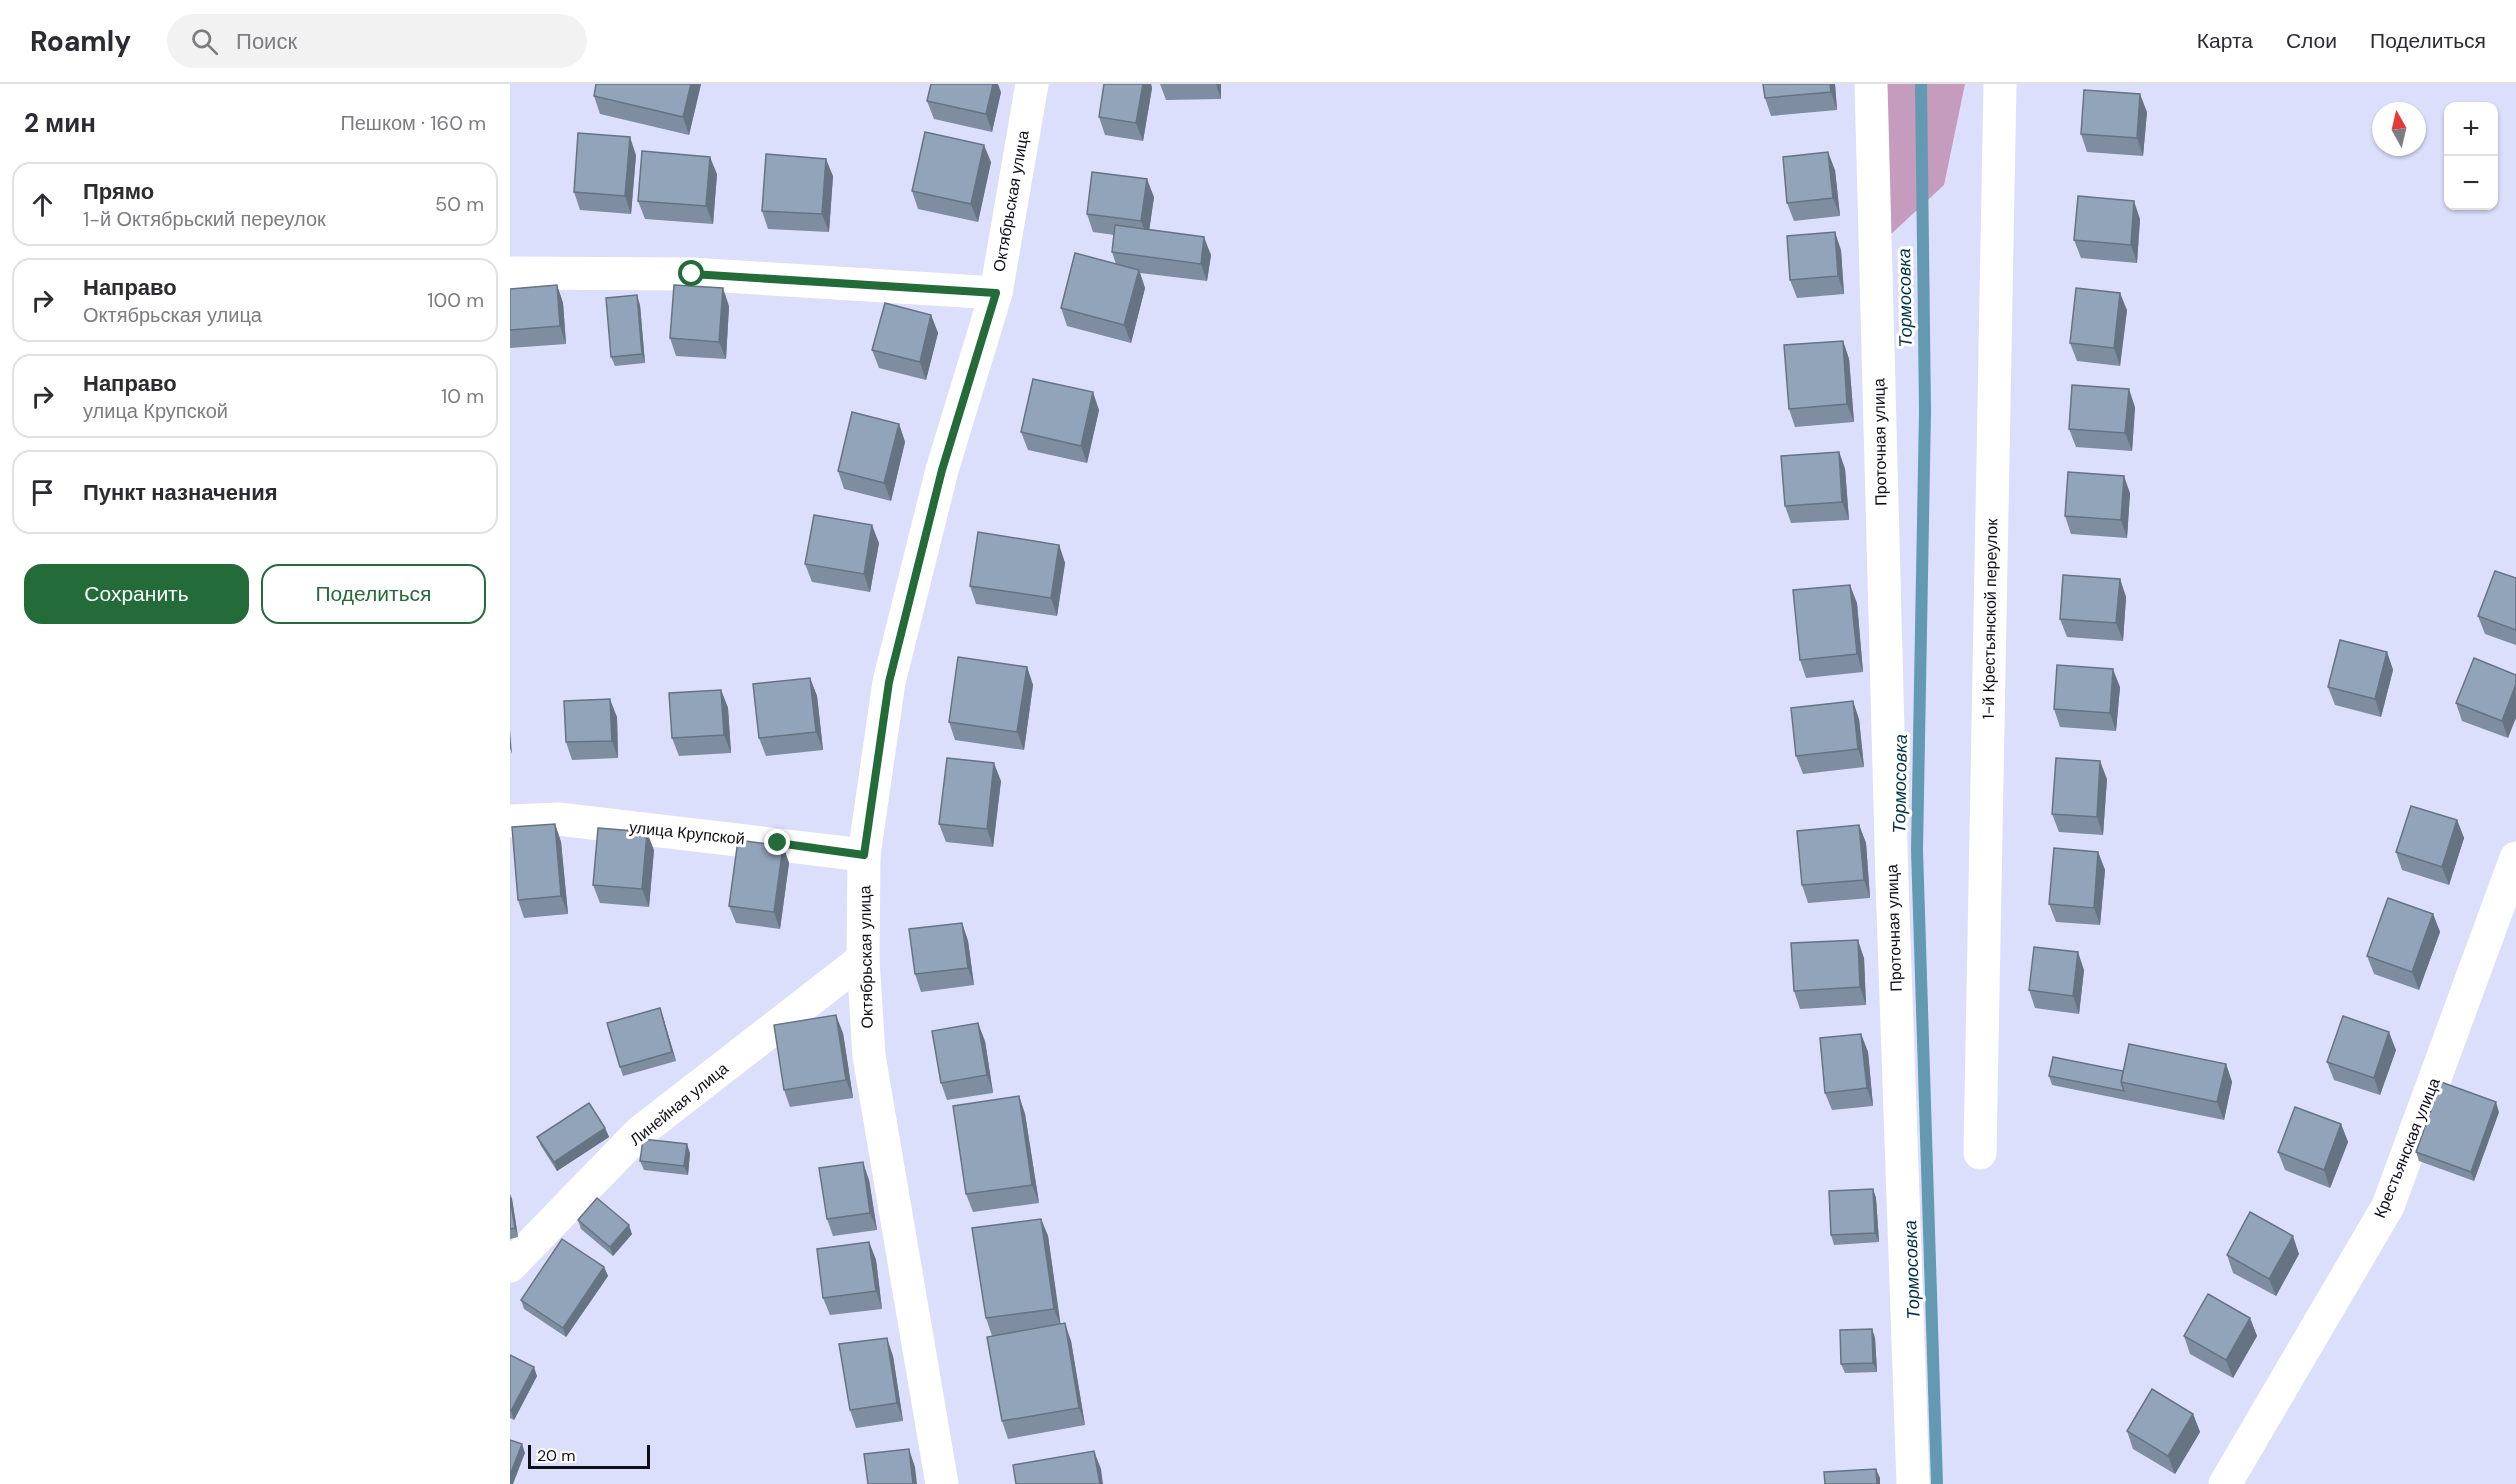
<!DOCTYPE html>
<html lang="ru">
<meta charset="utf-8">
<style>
body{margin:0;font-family:"DM Sans",sans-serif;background:#f2f2f3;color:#2b2b33}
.controls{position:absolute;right:18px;top:18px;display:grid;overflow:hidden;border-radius:12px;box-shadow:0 2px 4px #0004}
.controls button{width:54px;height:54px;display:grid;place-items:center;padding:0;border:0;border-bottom:2px solid #e1e1e2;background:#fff;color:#2b2b33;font:30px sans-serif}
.compass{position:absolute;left:1862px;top:18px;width:54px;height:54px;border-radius:50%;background:#fff;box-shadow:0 2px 4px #0004;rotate:352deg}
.scale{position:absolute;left:18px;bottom:15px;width:122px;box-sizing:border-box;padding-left:6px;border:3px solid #0d0e17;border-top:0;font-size:16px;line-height:21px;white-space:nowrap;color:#0d0e17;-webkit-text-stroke:4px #fff;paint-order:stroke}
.stop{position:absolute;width:18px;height:18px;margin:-14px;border:4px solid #236b38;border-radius:50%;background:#fff}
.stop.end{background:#236b38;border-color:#fff;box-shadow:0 2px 6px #0008}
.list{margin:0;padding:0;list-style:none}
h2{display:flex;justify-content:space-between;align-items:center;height:78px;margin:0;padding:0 24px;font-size:26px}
h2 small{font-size:20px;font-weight:400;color:#7c7c81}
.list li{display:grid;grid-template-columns:39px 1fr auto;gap:18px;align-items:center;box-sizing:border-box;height:84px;margin:0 12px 12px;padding:0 12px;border:2px solid #e1e1e2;border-radius:18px}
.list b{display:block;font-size:22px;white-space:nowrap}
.list p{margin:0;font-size:20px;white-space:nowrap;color:#7c7c81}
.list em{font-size:20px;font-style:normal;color:#7c7c81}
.actions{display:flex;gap:12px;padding:18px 24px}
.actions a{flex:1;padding:14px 0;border:2px solid #236b38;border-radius:18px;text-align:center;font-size:21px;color:#236b38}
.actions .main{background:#236b38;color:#fff}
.icon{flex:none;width:33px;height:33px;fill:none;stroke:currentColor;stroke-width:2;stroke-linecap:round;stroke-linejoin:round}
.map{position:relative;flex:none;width:2006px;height:1400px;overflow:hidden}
header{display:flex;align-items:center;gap:36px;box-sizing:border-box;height:84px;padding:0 30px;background:#fff;border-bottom:2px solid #e1e1e2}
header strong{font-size:28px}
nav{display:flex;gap:33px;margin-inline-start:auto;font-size:21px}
.search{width:420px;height:54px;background:#f2f2f3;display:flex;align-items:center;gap:15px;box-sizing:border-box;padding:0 21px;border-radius:33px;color:#7c7c81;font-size:22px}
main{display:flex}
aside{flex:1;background:#fff}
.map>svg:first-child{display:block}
</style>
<header>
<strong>Roamly</strong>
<div class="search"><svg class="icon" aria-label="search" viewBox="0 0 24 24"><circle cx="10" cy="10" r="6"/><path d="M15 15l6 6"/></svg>Поиск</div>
<nav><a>Карта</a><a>Слои</a><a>Поделиться</a></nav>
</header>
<main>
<aside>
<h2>2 мин<small>Пешком · 160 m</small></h2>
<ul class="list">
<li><svg class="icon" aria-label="ahead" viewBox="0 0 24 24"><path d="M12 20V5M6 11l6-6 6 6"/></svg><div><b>Прямо</b><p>1-й Октябрьский переулок</p></div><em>50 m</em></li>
<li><svg class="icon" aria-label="right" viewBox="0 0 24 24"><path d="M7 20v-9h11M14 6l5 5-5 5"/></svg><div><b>Направо</b><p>Октябрьская улица</p></div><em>100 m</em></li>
<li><svg class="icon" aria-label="right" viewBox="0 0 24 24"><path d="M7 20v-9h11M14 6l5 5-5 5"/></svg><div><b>Направо</b><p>улица Крупской</p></div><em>10 m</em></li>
<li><svg class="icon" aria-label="arrive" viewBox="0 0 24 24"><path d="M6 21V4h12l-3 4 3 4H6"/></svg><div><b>Пункт назначения</b></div></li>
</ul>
<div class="actions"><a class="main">Сохранить</a><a>Поделиться</a></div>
</aside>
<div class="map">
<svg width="2006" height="1400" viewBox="0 0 2006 1400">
<rect width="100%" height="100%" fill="#dcdffb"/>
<polygon fill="#c59cbe" points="1374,0 1455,0 1434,101 1380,151"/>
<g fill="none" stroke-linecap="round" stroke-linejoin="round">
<polyline stroke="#6399b1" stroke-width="12" points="1411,0 1415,327 1407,766 1427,1400"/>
<g stroke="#fff" stroke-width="33">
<polyline points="1361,0 1382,798 1403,1400"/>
<polyline points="0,189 182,190 486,209"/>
<polyline points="0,737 48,735 354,771"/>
<polyline points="1470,1069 1490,0"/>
<polyline points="0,1182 130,1048 353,875"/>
<polyline points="432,1400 359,972 353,875 354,771 379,598 432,386 486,209 522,0"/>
<polyline points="1715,1400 1878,1122 2006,774"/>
</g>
</g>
<g fill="#7e8da0">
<polygon points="86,0 191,0 179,51 90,30 84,12"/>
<polygon points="594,0 641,0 642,4 633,57 595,51 589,33"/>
<polygon points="650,0 711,0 711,15 656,16"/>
<polygon points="1253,0 1325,0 1327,26 1261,32 1255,14"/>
<polygon points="491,8 482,48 424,35 417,17"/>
<polygon points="1637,28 1633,72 1577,68 1571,50"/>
<polygon points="126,71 121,130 70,126 64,108"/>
<polygon points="481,78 468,138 408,125 402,107"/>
<polygon points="1325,86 1330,132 1284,137 1277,119"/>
<polygon points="207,90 203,140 135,135 128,117"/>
<polygon points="323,92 319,148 258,145 252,127"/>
<polygon points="644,113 639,146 701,171 697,197 630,189 635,204 621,259 557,242 551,224 606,180 602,168 604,151 583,148 577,130"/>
<polygon points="1630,135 1627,179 1571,174 1564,156"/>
<polygon points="1331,166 1334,210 1287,214 1280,196"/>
<polygon points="47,201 53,219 56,260 0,264 0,205"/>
<polygon points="130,221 135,279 105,282 101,273"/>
<polygon points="219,222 216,275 166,272 160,254"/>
<polygon points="1617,226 1610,282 1567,277 1560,259"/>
<polygon points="421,231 428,249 416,296 369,284 362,266"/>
<polygon points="1333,257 1339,275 1344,338 1285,343 1279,325"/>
<polygon points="1625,323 1622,367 1566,363 1559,345"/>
<polygon points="589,326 577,379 518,366 511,348"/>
<polygon points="389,340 395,358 381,417 334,405 328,387"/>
<polygon points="1329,368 1335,385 1339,436 1281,439 1275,422"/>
<polygon points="1620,409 1617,454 1561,450 1555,432"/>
<polygon points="369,459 360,508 302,498 295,480"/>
<polygon points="549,461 555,479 547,532 466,520 460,502"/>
<polygon points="2006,494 2006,561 1975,550 1968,532"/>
<polygon points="1610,495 1616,513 1613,557 1557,553 1550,535"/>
<polygon points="1347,519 1353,588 1296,594 1290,576"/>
<polygon points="1877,568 1883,586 1871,633 1825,621 1818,603"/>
<polygon points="517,583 523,601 514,666 445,656 439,638"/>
<polygon points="2006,591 1998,654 1952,637 1946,619"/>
<polygon points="300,594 307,612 313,666 256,672 249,654"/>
<polygon points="1610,603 1606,647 1550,643 1544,625"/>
<polygon points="211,606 218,624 221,669 169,672 162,654"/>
<polygon points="107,633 108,674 62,676 56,658"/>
<polygon points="1349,635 1354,683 1293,690 1286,672"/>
<polygon points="1597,695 1593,751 1549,748 1542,730"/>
<polygon points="491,697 483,763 436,758 429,740"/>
<polygon points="1947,736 1954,754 1939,801 1892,786 1886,768"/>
<polygon points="45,740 51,758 58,830 14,834 8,816"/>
<polygon points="1349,741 1356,759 1360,814 1298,819 1292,801"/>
<polygon points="273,762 279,779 270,845 226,839 219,822"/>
<polygon points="144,766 139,823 90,819 83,801"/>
<polygon points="1588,768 1595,786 1590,841 1546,838 1539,820"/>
<polygon points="1923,830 1930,848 1909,906 1864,890 1857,872"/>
<polygon points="452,839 458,857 464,901 411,908 405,890"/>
<polygon points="1354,874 1356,921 1290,925 1284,907"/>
<polygon points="1574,886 1569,930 1525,924 1519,906"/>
<polygon points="153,933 166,977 113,992 110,983"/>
<polygon points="333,949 343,1014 280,1023 274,1006"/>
<polygon points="1351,950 1358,968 1363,1022 1322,1026 1315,1009"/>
<polygon points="475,957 483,1009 437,1016 431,999"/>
<polygon points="1886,966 1870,1011 1824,996 1817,978"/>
<polygon points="1716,980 1722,998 1714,1036 1542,1001 1539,992"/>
<polygon points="509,1012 515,1030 529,1119 463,1128 456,1110"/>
<polygon points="1989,1028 1964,1097 1909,1077 1906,1068"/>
<polygon points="1831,1040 1838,1058 1820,1104 1775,1086 1768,1068"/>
<polygon points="95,1044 99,1053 47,1087 31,1062 27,1053"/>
<polygon points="180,1069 178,1091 134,1086 130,1077"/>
<polygon points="359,1096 367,1146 323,1152 317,1135"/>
<polygon points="1363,1105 1366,1114 1369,1158 1324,1161 1321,1151"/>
<polygon points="0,1110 2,1115 8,1153 0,1155"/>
<polygon points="531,1135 538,1152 550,1240 561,1257 575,1341 498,1355 492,1337 482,1252 476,1234"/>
<polygon points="68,1136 122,1150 103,1172 71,1145"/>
<polygon points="359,1158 366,1176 372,1225 320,1231 313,1214"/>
<polygon points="1789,1170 1766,1212 1723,1189 1717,1171"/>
<polygon points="94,1183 98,1192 56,1253 14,1225 11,1216"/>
<polygon points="1740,1234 1747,1252 1723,1294 1680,1270 1674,1252"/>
<polygon points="1362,1245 1365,1254 1367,1288 1335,1289 1331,1280"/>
<polygon points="0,1271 27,1292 4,1336 0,1334"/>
<polygon points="383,1272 393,1337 346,1344 340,1326"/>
<polygon points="1683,1330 1690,1348 1665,1390 1623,1365 1617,1347"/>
</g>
<g fill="#667382">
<polygon points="181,0 191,0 179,51 173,33"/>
<polygon points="483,0 488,0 491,8 482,48 476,30"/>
<polygon points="633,0 641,0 642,4 633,57 626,39"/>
<polygon points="706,0 711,0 711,15"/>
<polygon points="1320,0 1325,0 1327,26 1321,8"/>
<polygon points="1630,10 1637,28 1633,72 1627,54"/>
<polygon points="120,53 126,71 121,130 115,112"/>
<polygon points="474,61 481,78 468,138 461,120"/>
<polygon points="1318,68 1325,86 1330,132 1323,114"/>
<polygon points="200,73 207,90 203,140 196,122"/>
<polygon points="316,75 323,92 319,148 312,130"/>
<polygon points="637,95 644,113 638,155 631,137"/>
<polygon points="1624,117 1630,135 1627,179 1621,161"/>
<polygon points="1325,148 1331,166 1334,210 1328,192"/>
<polygon points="694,153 701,171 697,197 691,180"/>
<polygon points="629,186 635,204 621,259 614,241"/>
<polygon points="47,201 53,219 56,260 50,242"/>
<polygon points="213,204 219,222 216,275 209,258"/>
<polygon points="1610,209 1617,226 1610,282 1604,264"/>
<polygon points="127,211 130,221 135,279 132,270"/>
<polygon points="421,231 428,249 416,296 410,278"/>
<polygon points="1333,257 1339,275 1344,338 1337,320"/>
<polygon points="1619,305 1625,323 1622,367 1615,349"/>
<polygon points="583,308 589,326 577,379 571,362"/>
<polygon points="389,340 395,358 381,417 374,399"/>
<polygon points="1329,368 1335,385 1339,436 1332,418"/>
<polygon points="1614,392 1620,409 1617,454 1611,436"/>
<polygon points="362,441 369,459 360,508 354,490"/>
<polygon points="549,461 555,479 547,532 541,514"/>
<polygon points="1610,495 1616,513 1613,557 1606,539"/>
<polygon points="1340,501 1347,519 1353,588 1347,570"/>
<polygon points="1877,568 1883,586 1871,633 1865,615"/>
<polygon points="517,583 523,601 514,666 507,648"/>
<polygon points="1603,585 1610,603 1606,647 1600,629"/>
<polygon points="300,594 307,612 313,666 306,648"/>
<polygon points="2006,600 2006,634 1998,654 1992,637"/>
<polygon points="211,606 218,624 221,669 214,651"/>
<polygon points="100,615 107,633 108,674 102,657"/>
<polygon points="1343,617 1349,635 1354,683 1348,665"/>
<polygon points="0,645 2,670 0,664"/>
<polygon points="1590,677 1597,695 1593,751 1587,733"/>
<polygon points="484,679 491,697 483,763 477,745"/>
<polygon points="1947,736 1954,754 1939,801 1932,783"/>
<polygon points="45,740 51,758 58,830 51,812"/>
<polygon points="1349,741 1356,759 1360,814 1354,796"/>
<polygon points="137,748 144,766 139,823 132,805"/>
<polygon points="273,762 279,779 270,845 264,828"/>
<polygon points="1588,768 1595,786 1590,841 1584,824"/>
<polygon points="1923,830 1930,848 1909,906 1902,888"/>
<polygon points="452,839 458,857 464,901 458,884"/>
<polygon points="1348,856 1354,874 1356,921 1350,903"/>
<polygon points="1568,868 1574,886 1569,930 1563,912"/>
<polygon points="150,924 153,933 166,977 162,968"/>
<polygon points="326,931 333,949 343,1014 336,996"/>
<polygon points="468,939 475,957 483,1009 477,991"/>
<polygon points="1879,948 1886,966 1870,1011 1864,994"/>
<polygon points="1351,950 1358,968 1363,1022 1357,1004"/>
<polygon points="1716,980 1722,998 1714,1036 1707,1018"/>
<polygon points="509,1012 515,1030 529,1119 522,1101"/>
<polygon points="1986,1018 1989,1028 1964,1097 1961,1088"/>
<polygon points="1831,1040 1838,1058 1820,1104 1814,1086"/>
<polygon points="95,1044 99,1053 47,1087 44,1078"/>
<polygon points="177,1060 180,1069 178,1091 174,1082"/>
<polygon points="353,1078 359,1096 367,1146 360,1129"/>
<polygon points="1363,1105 1366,1114 1369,1158 1365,1149"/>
<polygon points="0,1110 2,1115 8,1153 5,1144"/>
<polygon points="531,1135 538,1152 551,1243 544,1225"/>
<polygon points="119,1141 122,1150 103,1172 100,1163"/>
<polygon points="1783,1152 1789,1170 1766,1212 1759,1195"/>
<polygon points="359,1158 366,1176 372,1225 366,1207"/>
<polygon points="94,1183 98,1192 56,1253 53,1244"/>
<polygon points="1740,1234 1747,1252 1723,1294 1716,1276"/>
<polygon points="555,1239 561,1257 575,1341 569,1324"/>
<polygon points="1362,1245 1365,1254 1367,1288 1363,1279"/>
<polygon points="377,1254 383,1272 393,1337 387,1319"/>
<polygon points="24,1283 27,1292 4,1336 1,1327"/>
<polygon points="1683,1330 1690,1348 1665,1390 1658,1372"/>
<polygon points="12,1360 15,1369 3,1400 0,1400 0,1391"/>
<polygon points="399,1365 405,1383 407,1400 403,1400"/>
<polygon points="584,1367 591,1385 593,1400 590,1400"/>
<polygon points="1366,1385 1370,1394 1370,1400 1367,1400"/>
</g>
<g fill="#92a4ba" stroke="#667382" stroke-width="1.5">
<polygon points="86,0 181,0 173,33 84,12"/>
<polygon points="421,0 483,0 476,30 417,17"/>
<polygon points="594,0 633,0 626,39 589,33"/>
<polygon points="1253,0 1320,0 1321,8 1255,14"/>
<polygon points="1574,6 1630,10 1627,54 1571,50"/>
<polygon points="415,48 474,61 461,120 402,107"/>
<polygon points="68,49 120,53 115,112 64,108"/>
<polygon points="132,67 200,73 196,122 128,117"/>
<polygon points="1318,68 1323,114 1277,119 1273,73"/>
<polygon points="256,70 316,75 312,130 252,127"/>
<polygon points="582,88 637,95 631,137 577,130"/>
<polygon points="1568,112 1624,117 1621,161 1564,156"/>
<polygon points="605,141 694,153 691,180 602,168"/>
<polygon points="1325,148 1328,192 1280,196 1277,152"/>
<polygon points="565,169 629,186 614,241 551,224"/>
<polygon points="47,201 50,242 0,246 0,205"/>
<polygon points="164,201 213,204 209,258 160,254"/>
<polygon points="1566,204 1610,209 1604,264 1560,259"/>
<polygon points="127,211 132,270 101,273 96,214"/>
<polygon points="375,219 421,231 410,278 362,266"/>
<polygon points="1333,257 1337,320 1279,325 1274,261"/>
<polygon points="523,295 583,308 571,362 511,348"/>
<polygon points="1562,301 1619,305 1615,349 1559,345"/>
<polygon points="342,328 389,340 374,399 328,387"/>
<polygon points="1329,368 1332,418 1275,422 1271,372"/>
<polygon points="1558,388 1614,392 1611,436 1555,432"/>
<polygon points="304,431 362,441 354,490 295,480"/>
<polygon points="468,448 549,461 541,514 460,502"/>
<polygon points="1985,487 2006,494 2006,546 1968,532"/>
<polygon points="1553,491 1610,495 1606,539 1550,535"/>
<polygon points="1340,501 1347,570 1290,576 1283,506"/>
<polygon points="1830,556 1877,568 1865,615 1818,603"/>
<polygon points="448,573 517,583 507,648 439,638"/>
<polygon points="1964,574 2006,591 2006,600 1992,637 1946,619"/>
<polygon points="1547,581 1603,585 1600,629 1544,625"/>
<polygon points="300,594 306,648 249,654 243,600"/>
<polygon points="211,606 214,651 162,654 159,609"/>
<polygon points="100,615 102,657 56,658 54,617"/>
<polygon points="1343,617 1348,665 1286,672 1281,624"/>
<polygon points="437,674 484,679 477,745 429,740"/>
<polygon points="1546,674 1590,677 1587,733 1542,730"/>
<polygon points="1901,722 1947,736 1932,783 1886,768"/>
<polygon points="45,740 51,812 8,816 2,743"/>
<polygon points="1349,741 1354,796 1292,801 1287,747"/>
<polygon points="88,744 137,748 132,805 83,801"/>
<polygon points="228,756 273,762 264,828 219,822"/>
<polygon points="1544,764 1588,768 1584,824 1539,820"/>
<polygon points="1878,814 1923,830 1902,888 1857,872"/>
<polygon points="452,839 458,884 405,890 399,845"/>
<polygon points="1348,856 1350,903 1284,907 1281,859"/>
<polygon points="1524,863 1568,868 1563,912 1519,906"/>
<polygon points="150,924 162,968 110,983 97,939"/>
<polygon points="326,931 336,996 274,1006 264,941"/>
<polygon points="1833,932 1879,948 1864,994 1817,978"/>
<polygon points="468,939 477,991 431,999 422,947"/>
<polygon points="1351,950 1357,1004 1315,1009 1310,954"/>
<polygon points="1619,960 1716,980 1707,1018 1611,998"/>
<polygon points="1543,973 1613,987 1611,998 1614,1007 1539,992"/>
<polygon points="1931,998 1986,1018 1961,1088 1906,1068"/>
<polygon points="509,1012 522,1101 456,1110 443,1022"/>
<polygon points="79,1019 95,1044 44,1078 27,1053"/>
<polygon points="1785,1023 1831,1040 1814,1086 1768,1068"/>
<polygon points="133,1055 177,1060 174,1082 130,1077"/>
<polygon points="353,1078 360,1129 317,1135 309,1084"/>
<polygon points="1363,1105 1365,1149 1321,1151 1319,1107"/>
<polygon points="0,1114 5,1144 0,1145"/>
<polygon points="87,1114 119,1141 100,1163 68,1136"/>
<polygon points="1740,1128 1783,1152 1759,1195 1717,1171"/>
<polygon points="531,1135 544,1225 476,1234 462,1144"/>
<polygon points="52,1155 94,1183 53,1244 11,1216"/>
<polygon points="359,1158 366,1207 313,1214 307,1165"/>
<polygon points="1698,1210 1740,1234 1716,1276 1674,1252"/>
<polygon points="555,1239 569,1324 492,1337 477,1253"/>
<polygon points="1362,1245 1363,1279 1331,1280 1330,1246"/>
<polygon points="377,1254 387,1319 340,1326 329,1260"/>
<polygon points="0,1271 24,1283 1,1327 0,1326"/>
<polygon points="1642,1305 1683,1330 1658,1372 1617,1347"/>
<polygon points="0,1356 12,1360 0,1391"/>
<polygon points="399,1365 403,1400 358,1400 354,1370"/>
<polygon points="584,1367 590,1400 506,1400 503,1381"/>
<polygon points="1366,1385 1367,1400 1315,1400 1314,1388"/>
</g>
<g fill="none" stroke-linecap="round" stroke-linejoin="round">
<polyline stroke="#236b38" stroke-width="8" points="182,190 486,209 432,386 379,598 354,771 268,759"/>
</g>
<g text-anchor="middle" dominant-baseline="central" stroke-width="6" stroke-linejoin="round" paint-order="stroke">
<g font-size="16" fill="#0d0e17" stroke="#fff">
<text transform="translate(501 117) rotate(-80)">Октябрьская улица</text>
<text transform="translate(1370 358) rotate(-91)">Проточная улица</text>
<text transform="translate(1480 535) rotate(-89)">1-й Крестьянской переулок</text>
<text transform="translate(177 749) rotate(6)">улица Крупской</text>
<text transform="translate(1384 844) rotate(-92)">Проточная улица</text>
<text transform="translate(356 873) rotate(-91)">Октябрьская улица</text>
<text transform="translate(169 1020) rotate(-39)">Линейная улица</text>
<text transform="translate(1897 1064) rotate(-68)">Крестьянская улица</text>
</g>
<g font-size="18" font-style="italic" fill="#003345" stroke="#fff">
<text transform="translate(1395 214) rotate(-91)">Тормосовка</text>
<text transform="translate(1390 700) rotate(-89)">Тормосовка</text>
<text transform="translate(1402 1186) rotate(-92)">Тормосовка</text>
</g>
</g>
</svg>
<div class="controls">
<button>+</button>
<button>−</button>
</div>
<svg class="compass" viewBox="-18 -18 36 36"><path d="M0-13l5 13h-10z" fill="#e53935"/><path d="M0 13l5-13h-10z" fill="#7c7c81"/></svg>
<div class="scale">20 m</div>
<div class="stop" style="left:182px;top:190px"></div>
<div class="stop end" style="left:268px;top:759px"></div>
</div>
</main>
